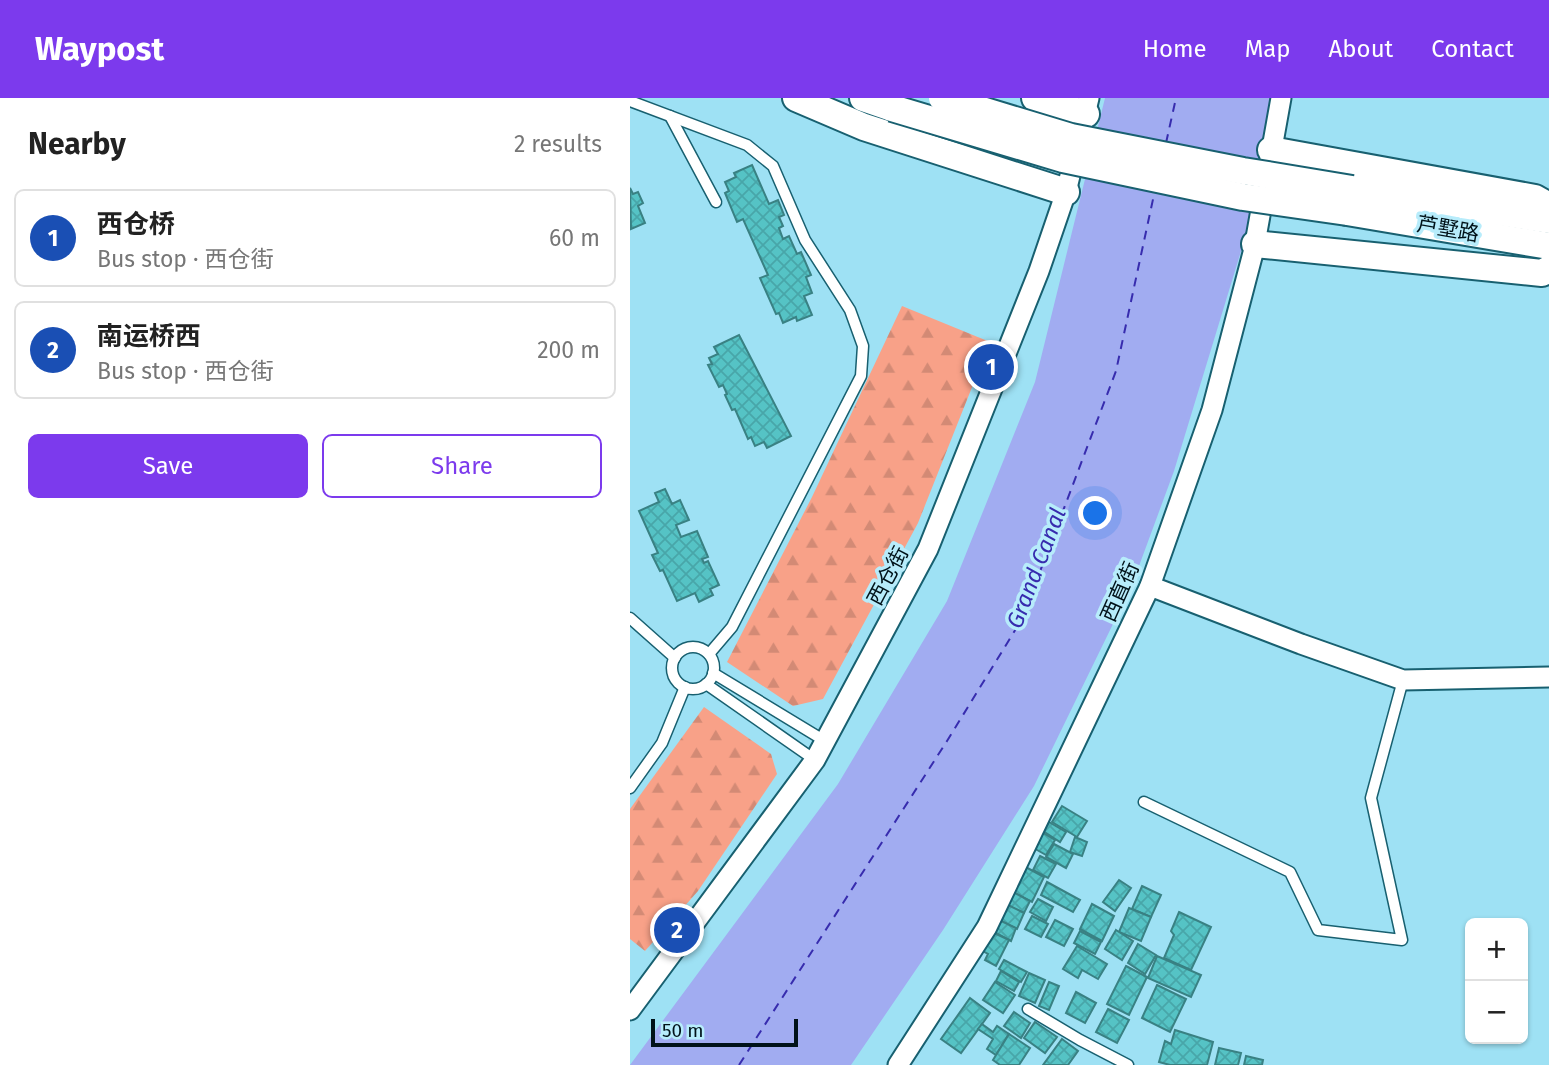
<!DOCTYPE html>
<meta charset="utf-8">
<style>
body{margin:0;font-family:"Fira Sans","Noto Sans SC",sans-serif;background:#f2f2f2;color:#222}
.controls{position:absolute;right:21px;bottom:21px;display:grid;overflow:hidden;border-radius:10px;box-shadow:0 2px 5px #0004}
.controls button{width:63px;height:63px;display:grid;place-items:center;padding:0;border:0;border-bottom:2px solid #e0e0e0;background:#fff;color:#222;font:35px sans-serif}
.scale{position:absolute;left:21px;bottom:18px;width:147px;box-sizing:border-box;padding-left:7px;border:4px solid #001219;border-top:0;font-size:19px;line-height:24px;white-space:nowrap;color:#001219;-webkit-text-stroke:5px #b7ecfb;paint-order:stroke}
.you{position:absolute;left:466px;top:416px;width:24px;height:24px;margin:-18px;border:5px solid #fff;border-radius:50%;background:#1a73e8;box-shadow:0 0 0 10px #1a73e833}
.badge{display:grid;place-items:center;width:46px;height:46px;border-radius:50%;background:#7c3aed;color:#fff;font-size:23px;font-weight:700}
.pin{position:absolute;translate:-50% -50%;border:4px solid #fff;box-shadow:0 2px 7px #0006}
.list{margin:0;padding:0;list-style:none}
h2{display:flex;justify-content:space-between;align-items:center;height:91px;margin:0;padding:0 28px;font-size:30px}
h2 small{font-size:23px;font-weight:400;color:#767676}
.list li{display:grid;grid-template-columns:46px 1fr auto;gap:21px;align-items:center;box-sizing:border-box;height:98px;margin:0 14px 14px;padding:0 14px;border:2px solid #e0e0e0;border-radius:10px}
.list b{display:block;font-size:26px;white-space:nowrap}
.list p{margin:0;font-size:23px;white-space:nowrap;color:#767676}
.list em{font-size:23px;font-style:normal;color:#767676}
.actions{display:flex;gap:14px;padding:21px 28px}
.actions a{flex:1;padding:16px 0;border:2px solid #7c3aed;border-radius:10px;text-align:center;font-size:24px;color:#7c3aed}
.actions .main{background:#7c3aed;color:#fff}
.map{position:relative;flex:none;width:919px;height:967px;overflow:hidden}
header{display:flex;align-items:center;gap:42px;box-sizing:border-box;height:98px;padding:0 35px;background:#7c3aed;color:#fff}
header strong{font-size:33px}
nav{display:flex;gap:38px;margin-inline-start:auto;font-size:24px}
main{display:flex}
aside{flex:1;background:#fff}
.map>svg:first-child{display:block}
</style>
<header>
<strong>Waypost</strong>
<nav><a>Home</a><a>Map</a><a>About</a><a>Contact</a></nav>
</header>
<main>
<aside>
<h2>Nearby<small>2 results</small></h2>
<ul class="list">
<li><span class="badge" style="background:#1a4fb4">1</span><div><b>西仓桥</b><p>Bus stop · 西仓街</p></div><em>60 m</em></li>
<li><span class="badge" style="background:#1a4fb4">2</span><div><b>南运桥西</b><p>Bus stop · 西仓街</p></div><em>200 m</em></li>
</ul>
<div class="actions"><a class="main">Save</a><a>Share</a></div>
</aside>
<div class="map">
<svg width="919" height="967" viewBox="0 0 919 967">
<defs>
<pattern id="forest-firs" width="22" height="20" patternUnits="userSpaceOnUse" patternTransform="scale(1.75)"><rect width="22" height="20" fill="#f8a188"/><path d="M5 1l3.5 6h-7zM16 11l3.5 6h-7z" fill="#d38a75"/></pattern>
<pattern id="building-cross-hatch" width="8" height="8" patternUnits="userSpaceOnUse" patternTransform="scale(1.75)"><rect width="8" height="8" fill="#55c3c5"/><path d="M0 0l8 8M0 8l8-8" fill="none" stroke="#48a6a9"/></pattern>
</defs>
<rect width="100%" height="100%" fill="#9ee1f4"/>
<g fill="url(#forest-firs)">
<polygon points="272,208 360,244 288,425 193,601 163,608 97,564 182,399"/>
<polygon points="74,609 141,656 147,676 68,793 15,853 0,841 0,711"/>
</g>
<polygon fill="#a1acf1" points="475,0 641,0 615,140 544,373 502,487 404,688 313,832 221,967 0,967 208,686 317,503 405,284"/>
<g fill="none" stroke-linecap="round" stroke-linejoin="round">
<g stroke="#372cae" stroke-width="2" stroke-dasharray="9 7" stroke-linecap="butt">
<polyline points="536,45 546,0"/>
<polyline points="109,967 317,643 392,521 486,273 525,92"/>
</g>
</g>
<g fill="url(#building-cross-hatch)" stroke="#398183" stroke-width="2">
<polygon points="122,67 139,106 148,102 154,117 149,119 153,128 149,130 153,141 159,138 167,156 171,154 181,177 176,179 182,195 174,198 182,217 167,223 166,219 153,225 149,215 146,216 130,180 138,177 113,121 107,124 95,95 99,93 95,84 106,79 104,75"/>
<polygon points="0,90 3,96 8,94 13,105 8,108 15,125 1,131"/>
<polygon points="109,237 161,338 137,350 134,344 125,348 121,339 118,341 105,311 102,312 95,297 97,296 93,287 89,289 78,267 82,266 79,260 88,256 84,249"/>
<polygon points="35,391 42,406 50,402 59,422 46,427 51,439 67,433 78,459 72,461 74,465 78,463 89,487 80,491 83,497 69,504 65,495 47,503 33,472 30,473 22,457 28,455 9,413 29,404 25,395"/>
<polygon points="432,708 457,723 447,739 422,724"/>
<polygon points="419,724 436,734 430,744 413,733"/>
<polygon points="410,733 425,742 416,757 400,748"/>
<polygon points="445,739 457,744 452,758 440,754"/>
<polygon points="424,746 443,756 436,770 416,759"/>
<polygon points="410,758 426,766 418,780 403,772"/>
<polygon points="392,767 414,779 402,804 381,793"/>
<polygon points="489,782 501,790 485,813 473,804"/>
<polygon points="417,784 450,802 443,814 411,797"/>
<polygon points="512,788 531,797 521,819 502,811"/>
<polygon points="381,793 400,803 394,815 375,806"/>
<polygon points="408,801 423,809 416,823 400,814"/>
<polygon points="374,805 394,815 387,831 366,821"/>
<polygon points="462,806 484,818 472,843 450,831"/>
<polygon points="499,810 521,819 511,843 489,834"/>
<polygon points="549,814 581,829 561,872 534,860 544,837 541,833"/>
<polygon points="402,818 418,826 411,839 395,831"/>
<polygon points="367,821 386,830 381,843 362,833"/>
<polygon points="425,822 443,831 434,848 416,839"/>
<polygon points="486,832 503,843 492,862 475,851"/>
<polygon points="360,833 379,842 366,868 355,862 358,856 351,852"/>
<polygon points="450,833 471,844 465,856 444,845"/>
<polygon points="508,846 526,857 515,876 498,865"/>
<polygon points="447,848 477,866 468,881 452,872 448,880 433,871"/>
<polygon points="527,858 571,877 561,899 518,880"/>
<polygon points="374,862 397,874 391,884 369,871"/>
<polygon points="496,868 517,879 499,917 477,906"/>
<polygon points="371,873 389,884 384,893 366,883"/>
<polygon points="399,875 415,882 405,905 389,898"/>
<polygon points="365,884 385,897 373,915 353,902"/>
<polygon points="419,884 429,888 419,912 409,908"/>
<polygon points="527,887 556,901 540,934 512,920"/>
<polygon points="446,894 466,905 455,925 436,915"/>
<polygon points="340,900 360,915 331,955 311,941"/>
<polygon points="478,911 499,922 487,945 466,934"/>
<polygon points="384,914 400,925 391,940 374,928"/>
<polygon points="405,924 427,939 415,955 394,940"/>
<polygon points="352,926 363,934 367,928 379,936 366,957 357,951 363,941 348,931"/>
<polygon points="545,932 583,944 577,967 540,967 529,964 535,943 541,946"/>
<polygon points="379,936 400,950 389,967 370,967 363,962"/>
<polygon points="432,941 448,953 438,967 413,967"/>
<polygon points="589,950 611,955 608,967 585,967"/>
<polygon points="616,958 633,962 632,967 614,967"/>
</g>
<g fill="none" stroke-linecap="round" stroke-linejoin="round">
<defs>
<g id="service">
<polyline points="0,3 117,47 143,68 175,142 220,212 233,248 231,278 102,529 79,556"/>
<polyline points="40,18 86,104"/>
<polyline points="0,520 45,560"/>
<circle cx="63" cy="570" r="21"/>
<polyline points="83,575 195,643"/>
<polyline points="76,586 185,662"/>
<polyline points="0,690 32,645 55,589"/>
<polyline points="514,704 660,774 688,832 772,842 741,700 773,582"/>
<polyline points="398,911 450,942 498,967"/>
</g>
<g id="minor">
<polyline points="520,488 671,546 773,582 919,579"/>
<polyline points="0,912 185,662 298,451 409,173 436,94 459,0"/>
<polyline points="268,967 357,829 520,488 582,312 624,151 651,0"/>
</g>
<g id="secondary">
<polyline points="166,0 234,29 436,94"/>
<polyline points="233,0 262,10"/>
<polyline points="405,0 456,16"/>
<polyline points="641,52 905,100 919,108"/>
<polyline points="722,91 919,122"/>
<polyline points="717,114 919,148"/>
<polyline points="625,146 912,175 919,171"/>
</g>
</defs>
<use href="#service" stroke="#186070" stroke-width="13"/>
<use href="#minor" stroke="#186070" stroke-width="23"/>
<use href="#secondary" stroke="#186070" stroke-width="30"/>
<use href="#service" stroke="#fff" stroke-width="10"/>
<use href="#minor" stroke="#fff" stroke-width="19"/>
<use href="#secondary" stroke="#fff" stroke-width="26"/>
<defs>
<g id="secondary-bridge">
<polyline points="312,0 441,39 613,73 722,91"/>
<polyline points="262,10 433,61 613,99 717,114"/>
</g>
</defs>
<use href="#secondary-bridge" stroke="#186070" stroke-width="30" stroke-linecap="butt"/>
<use href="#secondary-bridge" stroke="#fff" stroke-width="26"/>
</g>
<g text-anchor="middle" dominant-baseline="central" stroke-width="7" stroke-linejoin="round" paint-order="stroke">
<g font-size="21" fill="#001219" stroke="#b7ecfb">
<text transform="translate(818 131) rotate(10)">芦墅路</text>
<text transform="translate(258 478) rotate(-62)">西仓街</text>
<text transform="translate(490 494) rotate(-66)">西直街</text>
</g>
<g font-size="23" font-style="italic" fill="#372cae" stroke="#b7ecfb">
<text transform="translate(406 470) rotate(-69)">Grand Canal</text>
</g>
</g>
</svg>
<div class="controls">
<button>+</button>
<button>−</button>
</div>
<div class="scale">50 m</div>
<div class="you"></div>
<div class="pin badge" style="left:361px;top:269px;background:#1a4fb4">1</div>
<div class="pin badge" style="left:47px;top:832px;background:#1a4fb4">2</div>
</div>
</main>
